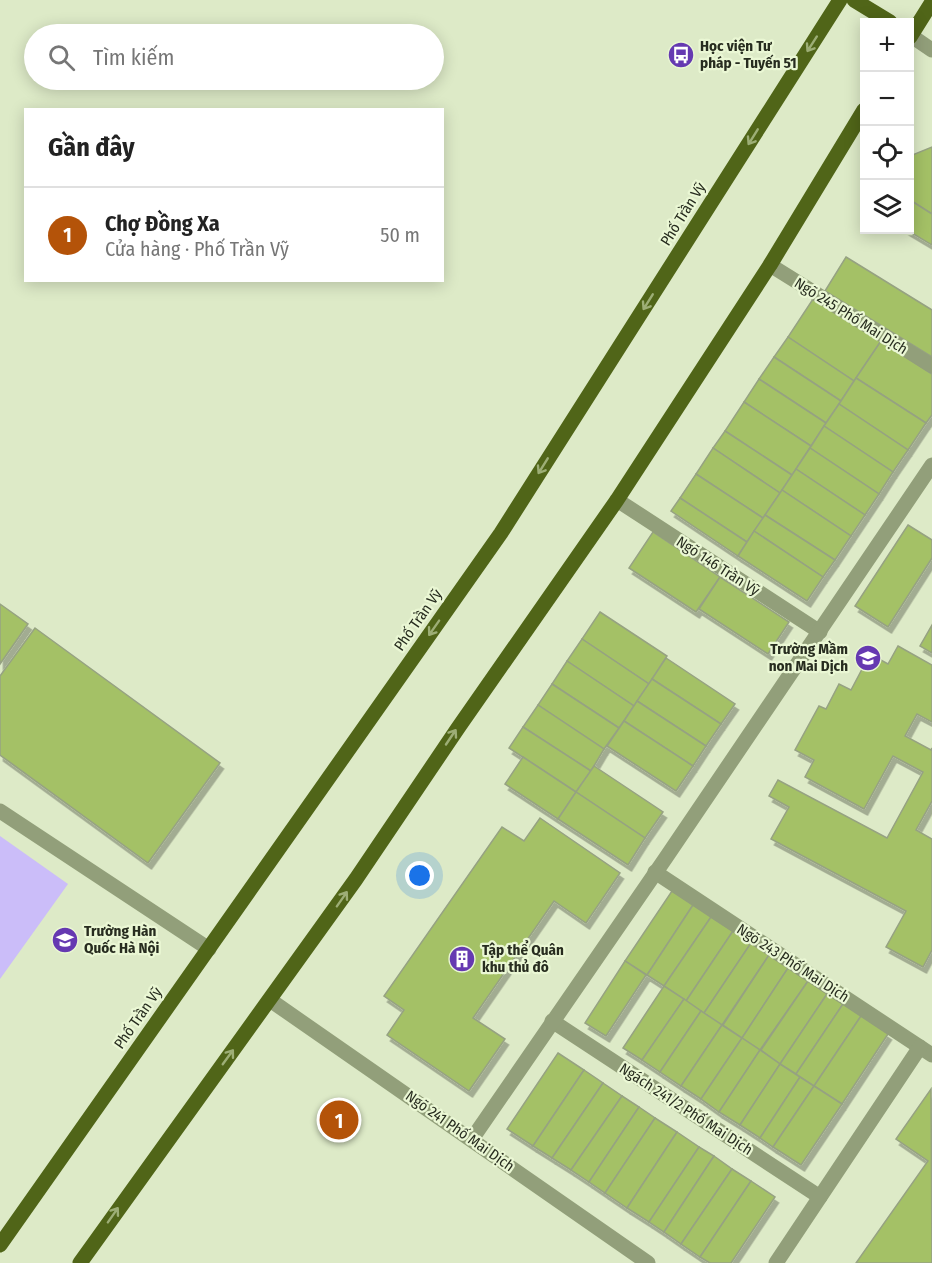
<!DOCTYPE html>
<html lang="vi">
<meta charset="utf-8">
<style>
body{margin:0;font-family:"Fira Sans Condensed",sans-serif;background:#f6f6f6;color:#222}
.controls{position:absolute;right:18px;top:18px;display:grid;overflow:hidden;border-radius:0px;box-shadow:0 3px 15px #0003}
.controls button{width:54px;height:54px;display:grid;place-items:center;padding:0;border:0;border-bottom:2px solid #e0e0e0;background:#fff;color:#222;font:30px sans-serif}
.you{position:absolute;left:420px;top:876px;width:21px;height:21px;margin:-15px;border:4px solid #fff;border-radius:50%;background:#1a73e8;box-shadow:0 0 0 9px #1a73e833}
.badge{display:grid;place-items:center;width:39px;height:39px;border-radius:50%;background:#b45309;color:#fff;font-size:20px;font-weight:700}
.pin{position:absolute;translate:-50% -50%;border:3px solid #fff;box-shadow:0 2px 6px #0006}
.list{margin:0;padding:0;list-style:none}
h2{display:flex;justify-content:space-between;align-items:center;height:78px;margin:0;padding:0 24px;font-size:26px}
h2 small{font-size:20px;font-weight:400;color:#767676}
.list li{display:grid;grid-template-columns:39px 1fr auto;gap:18px;align-items:center;box-sizing:border-box;height:96px;padding:0 24px;border-top:2px solid #e0e0e0}
.list b{display:block;font-size:22px;white-space:nowrap}
.list p{margin:0;font-size:20px;white-space:nowrap;color:#767676}
.list em{font-size:20px;font-style:normal;color:#767676}
.icon{flex:none;width:33px;height:33px;fill:none;stroke:currentColor;stroke-width:2;stroke-linecap:round;stroke-linejoin:round}
.map{position:relative;flex:none;width:932px;height:1263px;overflow:hidden}
.search{position:absolute;background:#fff;box-shadow:0 3px 15px #0003;left:24px;top:24px;width:420px;height:66px;display:flex;align-items:center;gap:15px;box-sizing:border-box;padding:0 21px;border-radius:33px;color:#767676;font-size:22px}
.panel{position:absolute;background:#fff;box-shadow:0 3px 15px #0003;left:24px;top:108px;width:420px;height:174px;border-radius:0px}
.map>svg:first-child{display:block}
</style>
<div class="map">
<svg width="932" height="1263" viewBox="0 0 932 1263">
<defs>
<filter id="shadow"><feDropShadow dx="3.5" dy="6" stdDeviation="0" flood-color="#0004"/></filter>
</defs>
<rect width="100%" height="100%" fill="#ddeac7"/>
<polygon fill="#cbbdf9" points="0,836 68,884 0,979"/>
<g fill="#a4c166" stroke="#96a282" stroke-width="1.5" filter="url(#shadow)">
<polygon points="932,147 932,214 910,200 910,156"/>
<polygon points="910,200 932,214 932,245 907,230 910,230"/>
<polygon points="846,257 932,310 932,357 825,291"/>
<polygon points="815,296 881,341 854,381 788,337"/>
<polygon points="788,337 854,381 841,401 774,357"/>
<polygon points="881,341 932,374 932,415 926,423 856,378"/>
<polygon points="774,357 841,401 826,423 759,379"/>
<polygon points="856,378 926,423 908,450 839,404"/>
<polygon points="759,379 826,423 811,446 744,402"/>
<polygon points="744,402 811,446 792,475 725,431"/>
<polygon points="839,404 908,450 893,472 824,426"/>
<polygon points="824,426 893,472 879,494 810,448"/>
<polygon points="725,431 792,475 780,493 713,448"/>
<polygon points="713,448 780,493 763,518 696,474"/>
<polygon points="810,448 879,494 865,515 796,469"/>
<polygon points="796,469 865,515 851,536 782,490"/>
<polygon points="696,474 763,518 747,542 680,498"/>
<polygon points="782,490 851,536 835,560 765,515"/>
<polygon points="680,498 747,542 738,556 671,511"/>
<polygon points="765,515 835,560 823,577 754,531"/>
<polygon points="908,525 932,540 932,558 888,627 855,606"/>
<polygon points="754,531 823,577 807,601 738,556"/>
<polygon points="653,532 720,577 696,612 629,568"/>
<polygon points="720,577 789,622 768,654 699,609"/>
<polygon points="0,604 28,624 0,664"/>
<polygon points="600,612 667,656 649,684 582,639"/>
<polygon points="932,625 932,653 920,646"/>
<polygon points="35,628 220,763 148,863 0,755 0,676"/>
<polygon points="582,639 649,684 634,706 567,661"/>
<polygon points="898,646 932,665 932,722 917,714 905,736 931,750 932,748 932,801 916,830 932,839 932,950 923,967 886,947 906,911 771,839 789,807 769,796 778,780 887,838 923,772 893,756 864,809 805,777 814,760 795,750 819,706 826,709 839,684 851,690 870,654 888,664"/>
<polygon points="666,658 735,704 721,724 652,679"/>
<polygon points="567,661 634,706 619,728 552,684"/>
<polygon points="652,679 721,724 706,746 637,701"/>
<polygon points="552,684 619,728 604,749 538,705"/>
<polygon points="637,701 706,746 693,766 624,721"/>
<polygon points="538,705 604,749 591,771 523,727"/>
<polygon points="624,721 693,766 676,791 607,746"/>
<polygon points="523,727 591,771 576,792 509,748"/>
<polygon points="523,757 576,792 558,819 505,784"/>
<polygon points="594,766 663,812 645,838 576,792"/>
<polygon points="576,792 645,838 628,865 558,819"/>
<polygon points="540,818 620,873 586,923 554,901 473,1018 505,1039 469,1091 387,1035 404,1010 384,996 502,827 524,841"/>
<polygon points="672,891 693,905 647,975 625,961"/>
<polygon points="693,905 711,917 664,986 647,975"/>
<polygon points="711,917 733,931 686,1001 664,986"/>
<polygon points="733,931 751,943 704,1013 686,1001"/>
<polygon points="751,943 769,955 722,1025 704,1013"/>
<polygon points="769,955 788,968 742,1038 723,1025"/>
<polygon points="625,961 646,975 606,1036 585,1023"/>
<polygon points="788,968 808,981 760,1050 742,1038"/>
<polygon points="808,981 827,994 780,1064 761,1050"/>
<polygon points="664,986 684,999 642,1060 623,1048"/>
<polygon points="827,994 843,1004 796,1074 780,1064"/>
<polygon points="684,999 701,1011 660,1072 642,1060"/>
<polygon points="843,1004 861,1016 814,1086 796,1074"/>
<polygon points="701,1011 722,1025 681,1086 660,1072"/>
<polygon points="861,1016 888,1034 842,1104 814,1086"/>
<polygon points="722,1025 742,1038 701,1099 681,1086"/>
<polygon points="742,1038 760,1050 719,1112 701,1099"/>
<polygon points="760,1050 780,1064 740,1125 719,1112"/>
<polygon points="558,1053 584,1070 533,1146 507,1129"/>
<polygon points="780,1064 800,1077 760,1138 740,1125"/>
<polygon points="584,1070 603,1083 552,1158 533,1146"/>
<polygon points="800,1077 814,1086 773,1147 760,1138"/>
<polygon points="603,1083 622,1096 571,1170 552,1158"/>
<polygon points="814,1086 842,1104 801,1165 773,1147"/>
<polygon points="931,1089 932,1263 856,1263 928,1161 896,1139"/>
<polygon points="622,1096 639,1107 589,1182 571,1170"/>
<polygon points="639,1107 655,1118 605,1193 589,1182"/>
<polygon points="655,1118 677,1132 627,1208 605,1193"/>
<polygon points="677,1132 699,1147 649,1222 627,1208"/>
<polygon points="699,1147 714,1156 664,1232 649,1222"/>
<polygon points="714,1156 732,1169 681,1244 664,1232"/>
<polygon points="732,1169 751,1181 700,1257 681,1244"/>
<polygon points="751,1181 775,1197 731,1263 710,1263 700,1257"/>
</g>
<g fill="none" stroke-linecap="round" stroke-linejoin="round">
<g stroke="#929f7a" stroke-width="15">
<polyline points="910,35 932,50"/>
<polyline points="770,265 932,366"/>
<polyline points="617,500 820,632"/>
<polyline points="0,811 209,949"/>
<polyline points="655,872 932,1055"/>
<polyline points="270,1000 648,1263"/>
<polyline points="552,1021 820,1197"/>
<polyline points="472,1139 665,859 932,465"/>
<polyline points="776,1263 920,1047"/>
</g>
<g stroke="#506518" stroke-width="15">
<polyline points="854,0 890,22"/>
<polyline points="910,37 932,2"/>
<polyline points="0,1245 501,533 840,0"/>
<polyline points="80,1263 356,879 458,728 617,500 770,265 864,110"/>
</g>
</g>
<defs><path id="oneway-shaft" d="M-6 0H5M1.5-3L5.5 0L1.5 3" fill="none" stroke-width="1.6" stroke-linecap="round" stroke-linejoin="round" transform="scale(1.5)"/></defs>
<g stroke="#9dae76">
<use href="#oneway-shaft" transform="translate(812 44) rotate(123)"/>
<use href="#oneway-shaft" transform="translate(753 137) rotate(122)"/>
<use href="#oneway-shaft" transform="translate(648 302) rotate(122)"/>
<use href="#oneway-shaft" transform="translate(543 466) rotate(122)"/>
<use href="#oneway-shaft" transform="translate(434 628) rotate(125)"/>
<use href="#oneway-shaft" transform="translate(451 737) rotate(-56)"/>
<use href="#oneway-shaft" transform="translate(342 899) rotate(-55)"/>
<use href="#oneway-shaft" transform="translate(228 1057) rotate(-54)"/>
<use href="#oneway-shaft" transform="translate(113 1215) rotate(-55)"/>
</g>
<defs>
<symbol id="bus-disc" viewBox="-11 -11 22 22"><circle r="9.5" fill="#6539b1" stroke="#eaf7d4"/><path d="M-5-6H5V4H4V6H2V4H-2V6H-4V4H-5ZM-3.5-4V0h7V-4ZM-3.5 1.2v1.5H-2V1.2ZM2 1.2v1.5H3.5V1.2Z" fill="#fff"/></symbol>
<symbol id="school-disc" viewBox="-11 -11 22 22"><circle r="9.5" fill="#6539b1" stroke="#eaf7d4"/><path d="M0-5L7-2L0 1L-7-2ZM-4 1L0 2.5L4 1V4Q0 6-4 4Z" fill="#fff"/></symbol>
<symbol id="building-disc" viewBox="-11 -11 22 22"><circle r="9.5" fill="#6539b1" stroke="#eaf7d4"/><path d="M-4-6H4V6H1V3H-1V6H-4ZM-2.5-4.3h1.7v1.8h-1.7ZM.8-4.3h1.7v1.8H.8ZM-2.5-1h1.7V.8h-1.7ZM.8-1h1.7V.8H.8Z" fill="#fff"/></symbol>
</defs>
<g fill-rule="evenodd">
<use href="#bus-disc" x="666" y="40" width="30" height="30"/>
<use href="#school-disc" x="853" y="643" width="30" height="30"/>
<use href="#school-disc" x="50" y="925" width="30" height="30"/>
<use href="#building-disc" x="447" y="944" width="30" height="30"/>
</g>
<g text-anchor="middle" dominant-baseline="central" stroke-width="4.5" stroke-linejoin="round" paint-order="stroke">
<g font-size="15" font-weight="bold" fill="#272c1f" stroke="#eaf7d4" text-anchor="start">
<text x="700" y="46">Học viện Tư<tspan x="700" dy="17">pháp - Tuyến 51</tspan></text>
<text x="848" y="649" text-anchor="end">Trường Mầm<tspan x="848" dy="17">non Mai Dịch</tspan></text>
<text x="84" y="931">Trường Hàn<tspan x="84" dy="17">Quốc Hà Nội</tspan></text>
<text x="482" y="950">Tập thể Quân<tspan x="482" dy="17">khu thủ đô</tspan></text>
</g>
<g font-size="15" fill="#272c1f" stroke="#eaf7d4">
<text transform="translate(683 214) rotate(-58)">Phố Trần Vỹ</text>
<text transform="translate(851 316) rotate(32)">Ngõ 245 Phố Mai Dịch</text>
<text transform="translate(718 566) rotate(33)">Ngõ 146 Trần Vỹ</text>
<text transform="translate(418 620) rotate(-55)">Phố Trần Vỹ</text>
<text transform="translate(793 963) rotate(33)">Ngõ 243 Phố Mai Dịch</text>
<text transform="translate(138 1018) rotate(-55)">Phố Trần Vỹ</text>
<text transform="translate(686 1109) rotate(33)">Ngách 241/2 Phố Mai Dịch</text>
<text transform="translate(460 1131) rotate(35)">Ngõ 241 Phố Mai Dịch</text>
</g>
</g>
</svg>
<div class="controls">
<button>+</button>
<button>−</button>
<button><svg class="icon" aria-label="locate" viewBox="0 0 24 24"><circle cx="12" cy="12" r="6"/><path d="M12 2v4M12 18v4M2 12h4M18 12h4"/></svg></button>
<button><svg class="icon" aria-label="layers" viewBox="0 0 24 24"><path d="M12 4l9 5-9 5-9-5zM3 14l9 5 9-5"/></svg></button>
</div>
<div class="you"></div>
<div class="pin badge" style="left:339px;top:1120px">1</div>
<div class="search"><svg class="icon" aria-label="search" viewBox="0 0 24 24"><circle cx="10" cy="10" r="6"/><path d="M15 15l6 6"/></svg>Tìm kiếm</div>
<section class="panel">
<h2>Gần đây<small></small></h2>
<ul class="list">
<li><span class="badge">1</span><div><b>Chợ Đồng Xa</b><p>Cửa hàng · Phố Trần Vỹ</p></div><em>50 m</em></li>
</ul>
</section>
</div>
